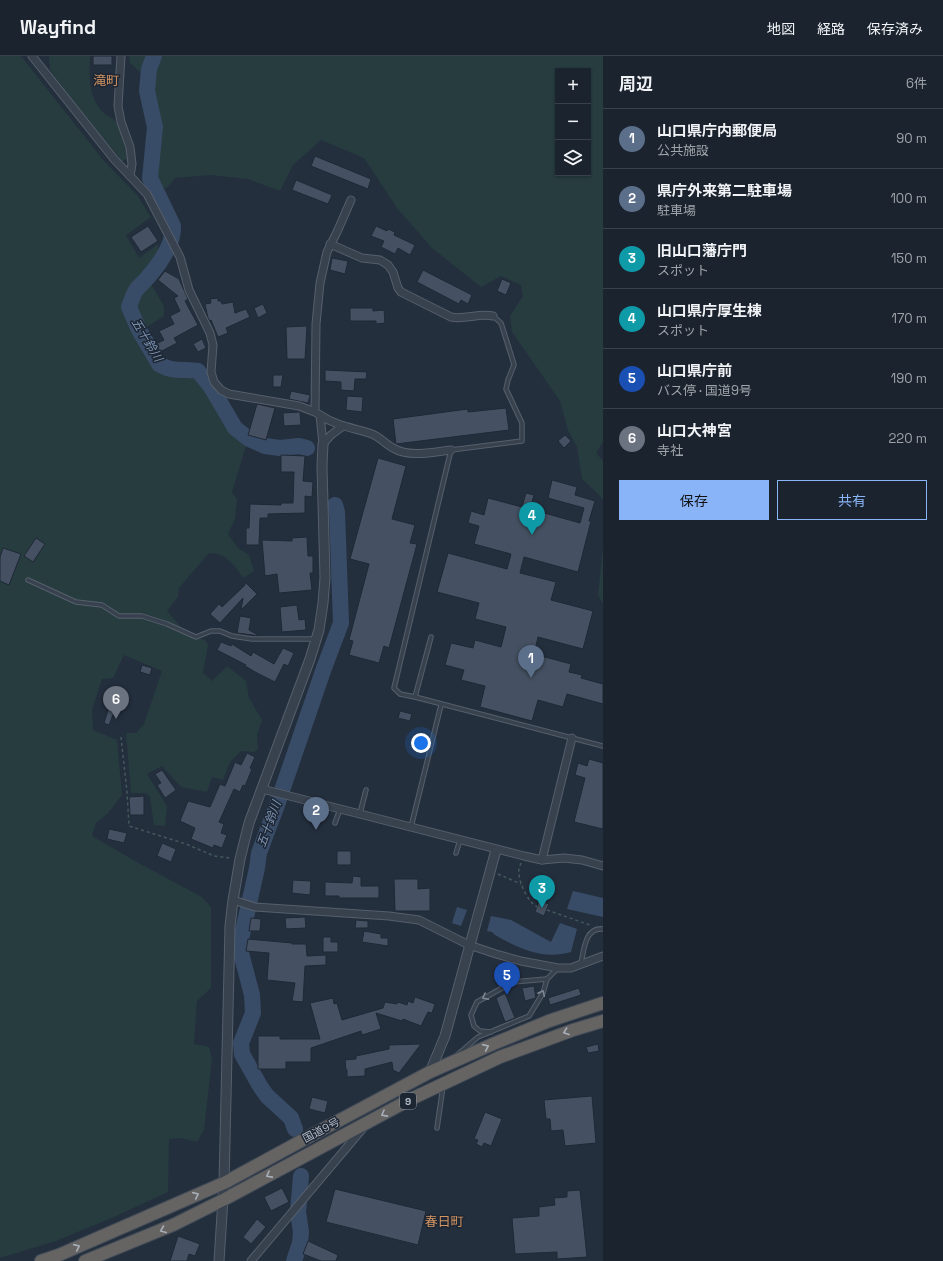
<!DOCTYPE html>
<html lang="ja">
<meta charset="utf-8">
<style>
body{margin:0;font-family:"Space Grotesk","Noto Sans JP",sans-serif;background:#282f3a;color:#f1f3f6}
.controls{position:absolute;right:12px;top:12px;display:grid;overflow:hidden;border-radius:0px;box-shadow:0 1px 3px #0004}
.controls button{width:36px;height:36px;display:grid;place-items:center;padding:0;border:0;border-bottom:1px solid #39404a;background:#1b232e;color:#f1f3f6;font:20px sans-serif}
.you{position:absolute;left:421px;top:687px;width:14px;height:14px;margin:-10px;border:3px solid #fff;border-radius:50%;background:#1a73e8;box-shadow:0 0 0 6px #1a73e833}
.badge{display:grid;place-items:center;width:26px;height:26px;border-radius:50%;background:#8ab4f8;color:#fff;font-size:13px;font-weight:700}
.pin{position:absolute;translate:-50% -33px;filter:drop-shadow(0 1px 2px #0008)}
.pin::after{content:'';position:absolute;top:21px;width:14px;height:12px;background:inherit;clip-path:polygon(0 0,100% 0,50% 100%)}
.list{margin:0;padding:0;list-style:none}
h2{display:flex;justify-content:space-between;align-items:center;height:52px;margin:0;padding:0 16px;font-size:17px}
h2 small{font-size:13px;font-weight:400;color:#a0a4aa}
.list li{display:grid;grid-template-columns:26px 1fr auto;gap:12px;align-items:center;box-sizing:border-box;height:60px;padding:0 16px;border-top:1px solid #39404a}
.list b{display:block;font-size:15px;white-space:nowrap}
.list p{margin:0;font-size:13px;white-space:nowrap;color:#a0a4aa}
.list em{font-size:13px;font-style:normal;color:#a0a4aa}
.actions{display:flex;gap:8px;padding:12px 16px}
.actions a{flex:1;padding:9px 0;border:1px solid #8ab4f8;border-radius:0px;text-align:center;font-size:14px;color:#8ab4f8}
.actions .main{background:#8ab4f8;color:#111}
.icon{flex:none;width:22px;height:22px;fill:none;stroke:currentColor;stroke-width:2;stroke-linecap:round;stroke-linejoin:round}
.map{position:relative;flex:none;width:603px;height:1205px;overflow:hidden}
header{display:flex;align-items:center;gap:24px;box-sizing:border-box;height:56px;padding:0 20px;background:#1b232e;border-bottom:1px solid #39404a}
header strong{font-size:19px}
nav{display:flex;gap:22px;margin-inline-start:auto;font-size:14px}
main{display:flex}
aside{flex:1;background:#1b232e}
.map>svg:first-child{display:block}
</style>
<header>
<strong>Wayfind</strong>
<nav><a>地図</a><a>経路</a><a>保存済み</a></nav>
</header>
<main>
<div class="map">
<svg width="603" height="1205" viewBox="0 0 603 1205">
<rect width="100%" height="100%" fill="#242f3e"/>
<g fill="#263c3f" fill-rule="evenodd">
<path d="M0,0H21L104,105L137,139L151,161L126,179L139,202L158,188L159,198L145,218L164,250V260L136,278L153,308L167,319H187L201,327L223,366L235,382L246,390L232,436L237,444L235,463L228,478L238,492L249,499L254,515L243,522C235,509 226,497 209,497L179,532L178,541L167,555L189,580L205,584L208,589L203,617L212,625L227,610L246,625L249,642L262,664L257,679L258,693L254,696L241,695L230,706L223,724L212,721L207,736L181,731L162,710L147,718L167,750L165,770L154,769L150,741L146,737H131L126,677H136L144,668L162,615L124,599L113,622L102,623L92,654L93,674L117,684L122,739L108,757L96,767L92,780L142,809L202,841L211,851V932L197,945L194,988L209,991L212,1003L204,1074L197,1086L181,1082L169,1083L168,1136L114,1161L56,1185L0,1202Z"/>
<path d="M49,0H90C89,20 88,44 105,58C108,61 113,61 115,65C123,75 125,91 129,103L122,105L66,36L50,14Z"/>
<path d="M129,0H603V386L596,397L603,405V444L594,434L582,423L577,391L568,374L560,345L512,276L510,260L523,240L521,229L501,220L481,231L432,192L397,152L364,102L321,84L293,109L280,135L248,123L210,119L175,122L167,132L158,131L155,118L159,92L156,49L151,26L130,7ZM558,15H588V117H558Z"/>
<polygon points="603,490 603,548 598,539"/>
</g>
<g fill="#394c67">
<polygon points="573,835 603,842 603,861 567,853"/>
<polygon points="457,851 467,854 461,870 452,867"/>
<path d="M491,860L511,864L551,886L560,867L577,873L571,896C542,904 520,893 495,879L492,876L487,875Z"/>
</g>
<g fill="none" stroke-linecap="round" stroke-linejoin="round">
<g stroke="#394c67" stroke-width="16">
<path d="M154,0L149,13L147,35L155,71L150,122L173,170C174,188 161,206 149,220C145,225 140,229 136,234C133,239 131,246 129,251L139,274L159,308C171,316 184,313 198,315L211,331L235,372L249,383L265,390L280,392L299,390L307,392"/>
<polyline points="295,1073 291,1062 267,1040 260,1030 242,998 241,987 253,957 252,939 241,897 240,888 257,812 259,797 277,749 324,612 341,567 337,456 335,449"/>
<polyline points="294,1205 300,1187 301,1176 298,1156 301,1120"/>
</g>
</g>
<g fill="#455162" stroke="#1f2835">
<rect x="93" y="0" width="19" height="9"/>
<polygon points="315,100 371,123 368,133 311,110"/>
<polygon points="296,124 332,139 328,148 292,134"/>
<polygon points="148,170 158,185 141,196 131,181"/>
<polygon points="376,170 387,175 388,173 395,176 394,179 415,189 410,199 398,192 395,198 381,191 384,185 371,180"/>
<polygon points="332,202 348,205 345,218 330,214"/>
<polygon points="423,214 472,239 468,248 461,244 459,248 417,226"/>
<polygon points="165,215 179,223 188,243 185,245 198,269 174,282 177,287 160,296 156,288 164,284 159,275 174,268 170,260 180,255 174,242 178,240 158,224"/>
<polygon points="502,223 511,227 506,239 497,235"/>
<polygon points="218,242 218,245 221,245 222,248 233,246 235,257 246,253 250,261 226,272 228,277 218,281 211,264 210,265 208,262 205,248 211,247 210,243"/>
<polygon points="263,248 267,257 258,262 254,252"/>
<polygon points="350,252 373,252 373,255 384,254 385,267 376,268 376,265 350,265"/>
<polygon points="307,270 305,303 287,303 286,271"/>
<polygon points="202,283 206,292 198,296 193,288"/>
<polygon points="325,314 367,316 366,323 355,323 354,335 341,334 341,326 325,325"/>
<polygon points="273,319 283,319 281,331 273,331"/>
<polygon points="291,335 310,339 308,347 289,343"/>
<polygon points="347,340 363,341 362,356 346,354"/>
<polygon points="257,348 275,352 266,384 248,379"/>
<polygon points="506,352 509,374 396,388 393,363 468,353 468,356"/>
<polygon points="300,356 301,369 284,370 283,357"/>
<polygon points="565,379 571,385 564,392 558,385"/>
<polygon points="281,399 305,400 303,425 313,426 312,441 305,440 305,457 268,458 268,462 260,462 259,489 246,489 246,472 249,472 250,448 281,449 281,447 293,447 294,416 281,416"/>
<polygon points="378,402 406,410 392,463 415,469 410,487 417,488 389,592 384,590 379,607 349,599 353,585 349,584 369,508 350,503"/>
<polygon points="552,424 577,431 575,439 595,445 589,465 591,465 578,516 524,501 520,517 556,526 551,544 593,555 583,593 538,581 534,598 571,608 569,616 582,619 581,622 603,628 603,648 567,638 563,651 538,644 532,665 480,651 485,630 461,624 464,614 445,609 451,587 473,592 475,584 501,591 506,571 475,563 479,547 437,536 448,497 507,513 511,498 474,488 479,470 468,467 471,455 484,459 488,442 522,451 526,437 534,439 530,453 580,467 584,452 548,442"/>
<polygon points="307,481 308,500 313,500 313,517 310,517 312,534 279,537 277,518 265,520 262,484 292,485 292,482"/>
<polygon points="36,482 45,488 33,506 24,500"/>
<polygon points="3,492 21,498 9,529 0,525 0,501"/>
<polygon points="245,526 257,538 241,554 243,542 220,567 210,558 219,548 222,551 245,529"/>
<polygon points="297,549 299,564 305,563 306,574 282,576 280,551"/>
<polygon points="240,560 251,562 249,574 260,580 237,577"/>
<polygon points="221,586 231,590 232,588 251,600 253,596 274,608 283,592 294,597 288,610 284,608 275,626 257,617 245,610 246,609 217,594"/>
<polygon points="142,609 152,612 150,619 140,616"/>
<polygon points="108,643 118,646 109,669 104,667 109,651 106,650"/>
<polygon points="400,655 412,658 410,665 398,662"/>
<polygon points="247,697 255,701 250,712 252,713 245,730 243,729 240,736 234,733 219,766 224,768 221,777 227,779 222,792 214,789 213,792 191,783 195,772 180,765 188,745 210,751 220,728 225,730 235,706 241,709"/>
<polygon points="589,703 603,707 603,773 574,766 585,722 575,719 578,707 587,710"/>
<polygon points="162,714 176,734 165,742 157,729 161,727 155,718"/>
<polygon points="144,740 144,759 130,759 129,741"/>
<polygon points="109,773 127,777 124,787 107,783"/>
<polygon points="162,787 176,793 171,806 157,800"/>
<rect x="337" y="795" width="14" height="14"/>
<polygon points="353,820 361,821 361,830 379,830 379,842 339,842 339,840 325,840 325,826 352,827"/>
<polygon points="394,823 418,823 418,833 430,832 430,855 395,855"/>
<polygon points="293,824 311,825 310,839 292,837"/>
<polygon points="539,845 549,848 544,860 535,856"/>
<polygon points="305,861 306,872 286,873 285,862"/>
<polygon points="251,862 261,863 260,875 249,875"/>
<polygon points="356,864 368,865 368,872 355,872"/>
<polygon points="364,875 381,878 381,882 388,882 388,890 362,886"/>
<polygon points="323,881 331,881 331,886 338,886 338,896 323,896"/>
<polygon points="248,883 292,887 292,888 306,888 307,900 326,899 326,909 305,910 303,946 292,945 295,927 267,924 269,897 246,895"/>
<polygon points="534,930 536,942 525,945 522,932"/>
<polygon points="579,932 581,939 550,949 548,942"/>
<polygon points="505,937 515,962 505,966 496,942"/>
<polygon points="415,941 435,948 432,957 428,956 421,970 403,963 402,965 376,957 381,973 362,979 361,975 311,992 311,1006 286,1006 286,1013 258,1013 258,980 280,980 280,983 320,983 310,947 333,942 334,948 337,947 342,964 383,952 385,946 397,948 398,946 407,949 408,945 413,947"/>
<polygon points="421,988 399,1017 393,1014 392,1006 365,1013 365,1020 347,1021 347,1014 346,1014 345,1004 356,1003 356,1000 389,993 389,989"/>
<polygon points="598,988 599,995 588,997 586,991"/>
<polygon points="592,1040 596,1087 565,1090 563,1074 551,1075 550,1063 546,1063 544,1044"/>
<polygon points="312,1041 328,1045 325,1057 309,1053"/>
<polygon points="485,1056 502,1063 491,1090 484,1087 482,1091 476,1088 478,1084 474,1083"/>
<polygon points="282,1132 289,1146 271,1155 264,1141"/>
<polygon points="335,1133 426,1155 418,1189 326,1166"/>
<polygon points="580,1134 587,1201 557,1203 557,1196 515,1198 512,1162 539,1160 539,1151 555,1149 554,1142 567,1141 567,1135"/>
<polygon points="257,1163 266,1171 251,1188 243,1181"/>
<polygon points="178,1180 200,1188 195,1200 189,1198 187,1205 170,1205"/>
<polygon points="308,1185 338,1199 336,1205 321,1205 303,1198"/>
</g>
<g fill="none" stroke-linecap="round" stroke-linejoin="round">
<defs>
<g id="service">
<polyline points="28,524 76,546 102,549 119,560 142,560 167,568 196,581 211,575 220,575 232,580 252,583 315,583"/>
<polyline points="431,581 415,641 603,690"/>
<polyline points="415,641 400,638 394,632 451,394 522,385 522,367 506,333 508,324 514,309 513,305 501,267 493,260"/>
<polyline points="360,757 366,734"/>
<polyline points="335,767 340,753"/>
<polyline points="411,771 441,649"/>
<polyline points="456,797 460,784"/>
<path d="M581,907C584,894 585,871 603,873"/>
<polyline points="491,976 480,975 474,970 471,959 477,946 513,926 547,923"/>
<polyline points="457,999 478,981 529,960 543,937 547,923 558,912"/>
<polyline points="437,1072 443,1030"/>
</g>
<g id="minor">
<polyline points="32,0 114,103 147,138 180,201 189,234 210,277 213,289 211,316 214,326 221,334 229,338 299,350 315,356 320,359 323,388 331,379 343,370"/>
<polyline points="121,0 118,50 121,66 130,91 132,108 130,120"/>
<path d="M330,188L362,202L380,204L388,209L393,216L398,232L401,236L451,261C465,264 478,257 493,260"/>
<polyline points="315,356 316,268 320,227 327,196 337,176 351,144"/>
<path d="M320,359C336,370 354,372 372,378C380,381 385,388 393,392C410,402 432,396 451,394"/>
<polyline points="262,733 524,800 542,804 564,802 582,804 603,810"/>
<polyline points="542,804 572,682"/>
<polyline points="233,844 255,851 389,860 419,864 469,889 496,898 521,905 558,912 571,912 603,900"/>
<polyline points="251,1205 364,1071"/>
</g>
<g id="tertiary">
<polyline points="430,1016 445,980 496,794"/>
<polyline points="219,1205 224,1127 230,870 233,844 240,803 249,767 310,603 319,574 323,547 325,522 322,410 323,388"/>
</g>
<g id="trunk">
<polyline points="41,1205 59,1199 224,1127 325,1072 430,1016 493,988 549,965 603,947"/>
<polyline points="85,1205 173,1169 223,1144 411,1043 500,1001 573,974 603,965"/>
</g>
</defs>
<use href="#service" stroke="#565f6c" stroke-width="5.5"/>
<use href="#minor" stroke="#565f6c" stroke-width="9"/>
<use href="#tertiary" stroke="#565f6c" stroke-width="11"/>
<use href="#trunk" stroke="#434c59" stroke-width="14"/>
<g stroke="#44595c" stroke-width="1.5" stroke-dasharray="3 3" stroke-linecap="butt">
<polyline points="121,681 127,736 129,770 186,788 214,800 230,802"/>
<path d="M521,807C520,810 518,813 519,817C519,827 528,846 537,851"/>
<polyline points="498,818 521,828"/>
<polyline points="547,854 590,869"/>
</g>
<use href="#service" stroke="#38414e" stroke-width="3.5"/>
<use href="#minor" stroke="#38414e" stroke-width="7"/>
<use href="#tertiary" stroke="#38414e" stroke-width="9"/>
<use href="#trunk" stroke="#656462" stroke-width="12"/>
</g>
<defs><path id="oneway-chevron" d="M-2-3.5L2.5 0L-2 3.5" fill="none" stroke-width="1.6" stroke-linecap="round" stroke-linejoin="round"/></defs>
<g stroke="#7c8592">
<use href="#oneway-chevron" transform="translate(542 937) rotate(-65)"/>
<use href="#oneway-chevron" transform="translate(485 941) rotate(151)"/>
</g>
<g stroke="#a8afba">
<use href="#oneway-chevron" transform="translate(566 976) rotate(160)"/>
<use href="#oneway-chevron" transform="translate(486 991) rotate(-24)"/>
<use href="#oneway-chevron" transform="translate(384 1058) rotate(151)"/>
<use href="#oneway-chevron" transform="translate(269 1119) rotate(152)"/>
<use href="#oneway-chevron" transform="translate(196 1139) rotate(-24)"/>
<use href="#oneway-chevron" transform="translate(163 1174) rotate(158)"/>
<use href="#oneway-chevron" transform="translate(77 1191) rotate(-24)"/>
</g>
<g text-anchor="middle" dominant-baseline="central" stroke-width="3" stroke-linejoin="round" paint-order="stroke">
<rect fill="#1d2633" stroke="#878f9c" stroke-width="1" x="400" y="1037" width="16" height="16" rx="3"/>
<g font-size="10" font-weight="bold" fill="#b4bcc9">
<text x="408" y="1045">9</text>
</g>
<g font-size="11" fill="#b4bcc9" stroke="#1d2633">
<text transform="translate(321 1074) rotate(-28)">国道9号</text>
</g>
<g font-size="12" font-style="italic" fill="#7c92b1" stroke="#1d2633">
<text transform="translate(147 284) rotate(59)">五十鈴川</text>
<text transform="translate(269 768) rotate(-70)">五十鈴川</text>
</g>
<g font-size="13" fill="#d59563" stroke="#1d2633">
<text x="106" y="24">滝町</text>
<text x="444" y="1165">春日町</text>
</g>
</g>
</svg>
<div class="controls">
<button>+</button>
<button>−</button>
<button><svg class="icon" aria-label="layers" viewBox="0 0 24 24"><path d="M12 4l9 5-9 5-9-5zM3 14l9 5 9-5"/></svg></button>
</div>
<div class="you"></div>
<div class="pin badge" style="left:531px;top:622px;background:#5c6f8a">1</div>
<div class="pin badge" style="left:316px;top:774px;background:#5c6f8a">2</div>
<div class="pin badge" style="left:542px;top:852px;background:#0f9aa8">3</div>
<div class="pin badge" style="left:532px;top:479px;background:#0f9aa8">4</div>
<div class="pin badge" style="left:507px;top:939px;background:#1a4fb4">5</div>
<div class="pin badge" style="left:116px;top:663px;background:#6b7280">6</div>
</div>
<aside>
<h2>周辺<small>6件</small></h2>
<ul class="list">
<li><span class="badge" style="background:#5c6f8a">1</span><div><b>山口県庁内郵便局</b><p>公共施設</p></div><em>90 m</em></li>
<li><span class="badge" style="background:#5c6f8a">2</span><div><b>県庁外来第二駐車場</b><p>駐車場</p></div><em>100 m</em></li>
<li><span class="badge" style="background:#0f9aa8">3</span><div><b>旧山口藩庁門</b><p>スポット</p></div><em>150 m</em></li>
<li><span class="badge" style="background:#0f9aa8">4</span><div><b>山口県庁厚生棟</b><p>スポット</p></div><em>170 m</em></li>
<li><span class="badge" style="background:#1a4fb4">5</span><div><b>山口県庁前</b><p>バス停 · 国道9号</p></div><em>190 m</em></li>
<li><span class="badge" style="background:#6b7280">6</span><div><b>山口大神宮</b><p>寺社</p></div><em>220 m</em></li>
</ul>
<div class="actions"><a class="main">保存</a><a>共有</a></div>
</aside>
</main>
